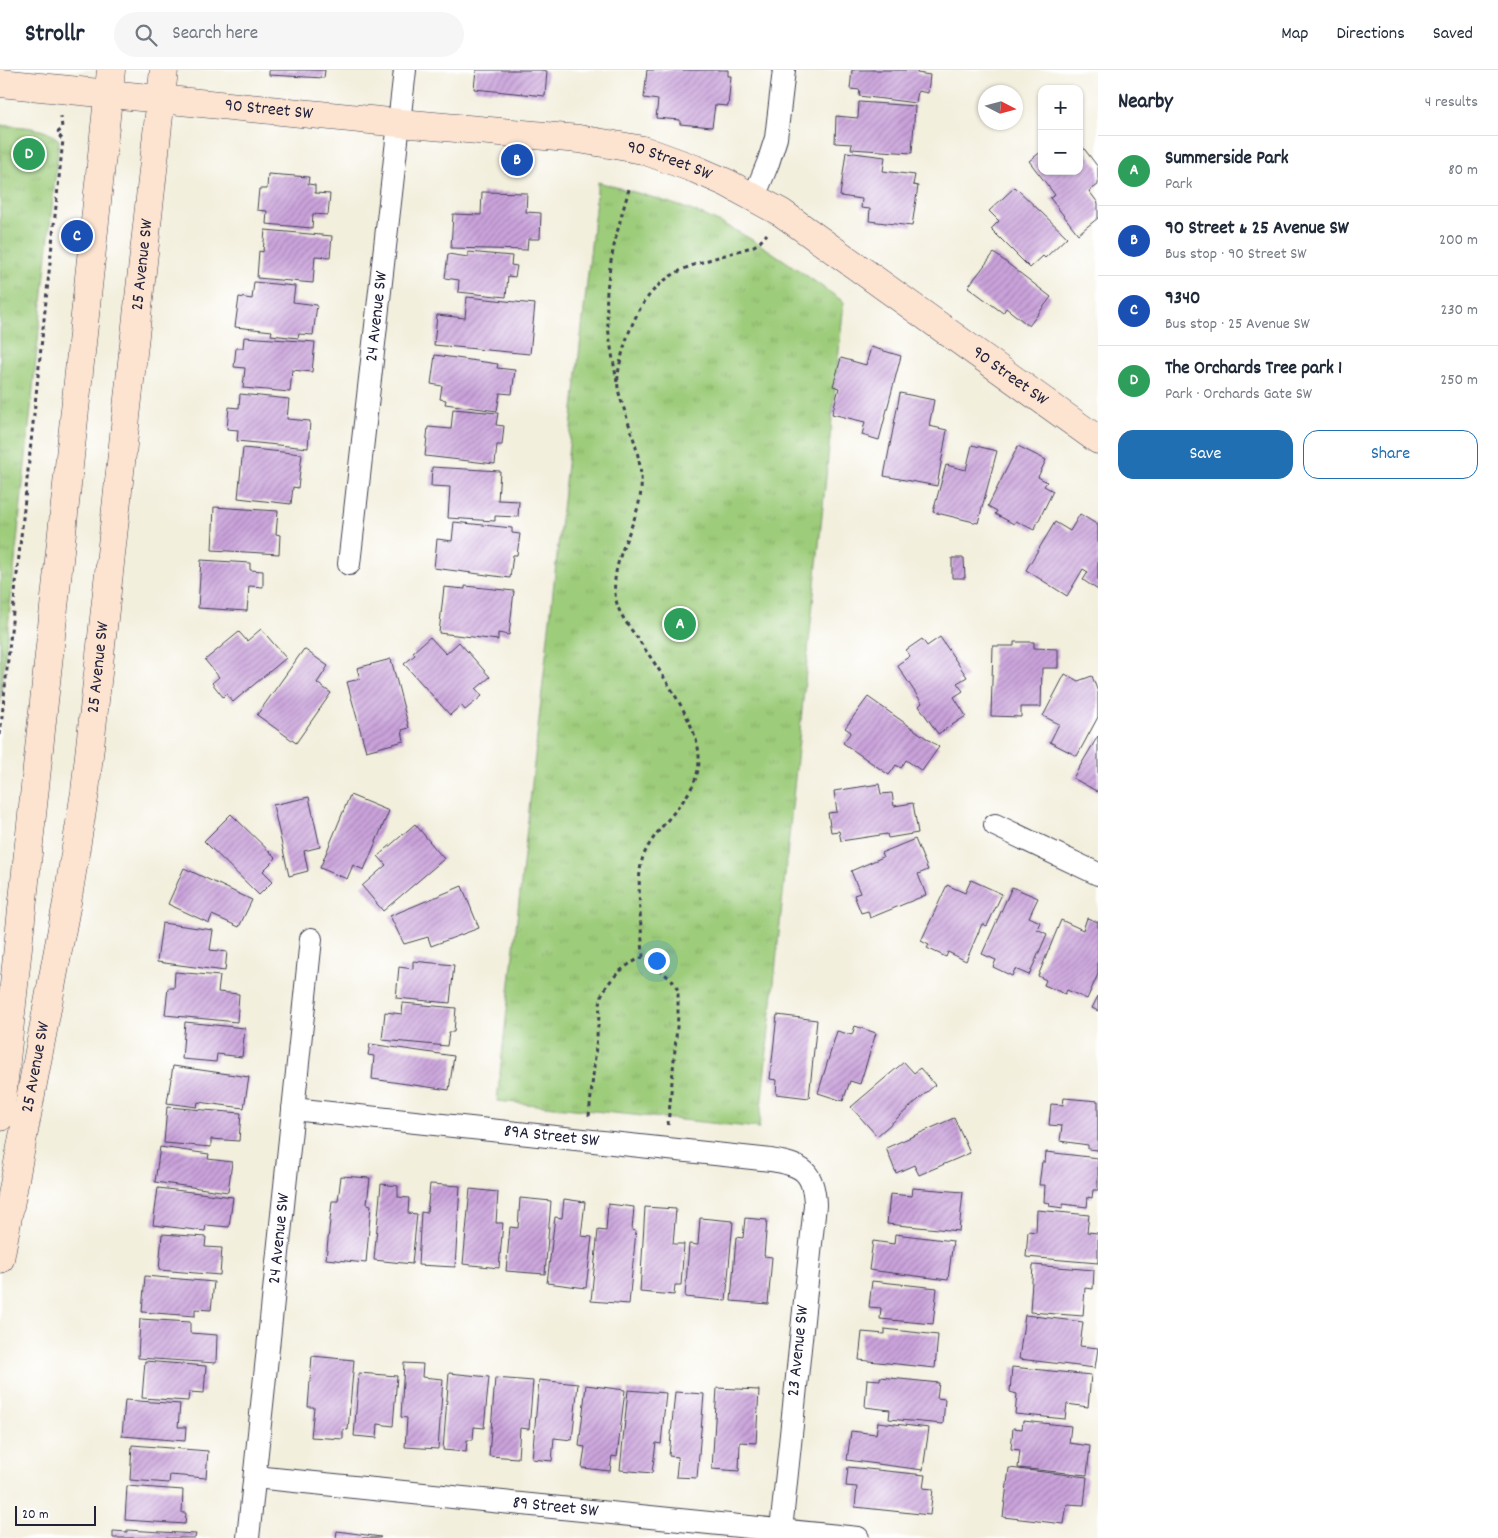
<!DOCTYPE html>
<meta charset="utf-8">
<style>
body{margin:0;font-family:Dekko,sans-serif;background:#f6f6f7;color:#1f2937}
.controls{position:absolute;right:15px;top:15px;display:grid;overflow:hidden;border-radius:10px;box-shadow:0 1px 4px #0004}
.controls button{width:45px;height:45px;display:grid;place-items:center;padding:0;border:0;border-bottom:1px solid #e0e1e3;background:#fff;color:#1f2937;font:25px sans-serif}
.compass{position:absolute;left:978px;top:15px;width:45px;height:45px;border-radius:50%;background:#fff;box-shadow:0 1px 4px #0004;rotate:96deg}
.scale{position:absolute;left:15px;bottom:12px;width:81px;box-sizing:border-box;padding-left:5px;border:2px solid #22223b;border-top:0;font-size:14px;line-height:18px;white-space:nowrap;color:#22223b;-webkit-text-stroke:4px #fff;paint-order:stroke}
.you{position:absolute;left:656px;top:890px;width:18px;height:18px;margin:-12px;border:4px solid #fff;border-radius:50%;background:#1a73e8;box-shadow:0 0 0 8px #1a73e833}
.badge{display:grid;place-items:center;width:32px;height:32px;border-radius:50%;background:#1f6fb2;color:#fff;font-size:16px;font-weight:700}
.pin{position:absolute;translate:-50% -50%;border:2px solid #fff;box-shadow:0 1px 5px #0006}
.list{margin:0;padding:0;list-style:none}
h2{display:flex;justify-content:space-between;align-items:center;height:65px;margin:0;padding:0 20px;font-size:21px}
h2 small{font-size:16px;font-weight:400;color:#747a83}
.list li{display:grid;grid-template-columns:32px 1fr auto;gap:15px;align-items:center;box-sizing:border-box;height:70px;padding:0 20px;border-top:1px solid #e0e1e3}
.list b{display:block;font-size:19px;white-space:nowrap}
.list p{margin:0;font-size:16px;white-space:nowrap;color:#747a83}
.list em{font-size:16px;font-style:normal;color:#747a83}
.actions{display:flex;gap:10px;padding:15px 20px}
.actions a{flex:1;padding:11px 0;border:1px solid #1f6fb2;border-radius:15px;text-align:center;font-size:18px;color:#1f6fb2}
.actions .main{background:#1f6fb2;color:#fff}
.icon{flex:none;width:28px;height:28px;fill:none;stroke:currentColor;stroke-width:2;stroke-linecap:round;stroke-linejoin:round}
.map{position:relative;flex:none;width:1098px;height:1468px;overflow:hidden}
header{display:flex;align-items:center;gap:30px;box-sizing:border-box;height:70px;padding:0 25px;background:#fff;border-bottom:1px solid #e0e1e3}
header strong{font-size:24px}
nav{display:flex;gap:28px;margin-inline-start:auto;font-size:18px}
.search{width:350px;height:45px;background:#f6f6f7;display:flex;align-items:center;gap:12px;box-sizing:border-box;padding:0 18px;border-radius:28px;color:#747a83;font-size:19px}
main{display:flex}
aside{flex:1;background:#fff}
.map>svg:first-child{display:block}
</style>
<header>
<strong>Strollr</strong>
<div class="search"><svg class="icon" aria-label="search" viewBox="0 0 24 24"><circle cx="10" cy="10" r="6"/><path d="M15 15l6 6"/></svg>Search here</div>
<nav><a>Map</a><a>Directions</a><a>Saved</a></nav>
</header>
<main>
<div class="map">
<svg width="1098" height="1468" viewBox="0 0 1098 1468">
<defs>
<pattern id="park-tufts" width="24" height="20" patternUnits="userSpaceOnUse" patternTransform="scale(1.25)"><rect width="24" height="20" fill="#9dcc7a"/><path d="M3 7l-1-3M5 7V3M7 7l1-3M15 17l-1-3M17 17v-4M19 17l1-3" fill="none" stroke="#87af6a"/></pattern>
<pattern id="building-hatch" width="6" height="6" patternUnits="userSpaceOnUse" patternTransform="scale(1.25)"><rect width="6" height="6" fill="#caa3db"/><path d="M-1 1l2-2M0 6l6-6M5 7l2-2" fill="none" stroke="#a484b3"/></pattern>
</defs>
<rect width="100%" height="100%" fill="#fff"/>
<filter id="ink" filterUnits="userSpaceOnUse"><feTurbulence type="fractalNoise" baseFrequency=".02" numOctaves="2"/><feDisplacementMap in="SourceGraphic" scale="10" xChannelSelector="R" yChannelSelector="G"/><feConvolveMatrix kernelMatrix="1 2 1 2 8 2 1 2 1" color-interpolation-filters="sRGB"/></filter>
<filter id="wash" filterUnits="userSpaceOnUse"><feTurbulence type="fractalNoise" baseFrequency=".0096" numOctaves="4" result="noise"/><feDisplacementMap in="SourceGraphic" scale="20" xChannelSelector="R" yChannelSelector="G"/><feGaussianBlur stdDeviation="1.12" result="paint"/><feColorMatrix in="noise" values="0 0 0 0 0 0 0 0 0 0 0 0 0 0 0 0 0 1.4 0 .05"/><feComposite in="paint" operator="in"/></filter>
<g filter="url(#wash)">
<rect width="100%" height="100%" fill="#f3efdd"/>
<g fill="url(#park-tufts)" stroke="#60775a">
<path d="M0,55C20,57 44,56 59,70L0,634Z"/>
<path d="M598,112C641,124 685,135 725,155C767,176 805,205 844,232L759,1058L497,1031Z"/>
</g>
<g id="blocks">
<g fill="url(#building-hatch)">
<polygon points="269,0 325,0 324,8 269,5"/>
<polygon points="476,0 541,0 547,1 545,26 474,19"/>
<polygon points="647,0 728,0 728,6 731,6 728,36 715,35 712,57 680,54 680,50 656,48 658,30 644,28"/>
<polygon points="852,0 917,0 917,3 930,5 928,23 918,21 916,33 859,26 860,20 850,19"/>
<polygon points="859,32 915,36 912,83 851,79 852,74 835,73 836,46 858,48"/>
<polygon points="1079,72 1098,97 1098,115 1089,121 1098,133 1098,148 1078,164 1050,128 1055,125 1029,91 1042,81 1042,101 1079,101"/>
<polygon points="846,82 885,87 883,101 915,105 913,115 918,116 912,156 869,151 870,139 861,138 862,129 840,126"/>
<polygon points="268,104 309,107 308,114 315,115 315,123 330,124 328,145 313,144 312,158 266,154 267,141 257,140 259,119 267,119"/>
<polygon points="1015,117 1067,167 1045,188 1043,186 1030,198 991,159 999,151 989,141"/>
<polygon points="482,122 527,123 526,142 541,143 540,169 528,169 527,180 451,178 453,144 481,145"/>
<polygon points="265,160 332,166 330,187 315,186 313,213 257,208 259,181 263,182"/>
<polygon points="468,182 512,186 511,195 517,196 515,207 508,206 506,227 458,222 459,210 445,208 448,184 468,187"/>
<polygon points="994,183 1051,227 1029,256 1006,238 1003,243 968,217"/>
<polygon points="254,212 295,216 293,232 317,235 313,265 299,264 298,268 271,265 272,261 235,257 239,227 252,229"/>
<polygon points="467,227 535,234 530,284 434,275 437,245 465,248"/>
<polygon points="244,267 315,272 312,302 292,300 290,322 243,318 245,298 234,297 236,278 243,278"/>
<polygon points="871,277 901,286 879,370 862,365 865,352 832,344 839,318 833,316 841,288 866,295"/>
<polygon points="435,285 498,294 497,298 515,300 512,324 500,323 497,341 445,334 446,330 440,329 442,316 431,314"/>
<polygon points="900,323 934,330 929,356 947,360 937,416 884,406"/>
<polygon points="240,324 289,329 287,349 310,351 308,378 237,371 238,360 227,359 229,337 239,338"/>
<polygon points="453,339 498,343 496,355 504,356 502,375 497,375 495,394 425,386 428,357 451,359"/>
<polygon points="972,375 997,381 978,453 933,442 946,395 966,400"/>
<polygon points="1018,376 1046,390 1038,407 1047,412 1044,416 1053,421 1034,460 1016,451 1014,454 995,444 997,441 988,436"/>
<polygon points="243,378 302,384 298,418 293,417 291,434 238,428"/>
<polygon points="432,397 500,401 498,430 519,431 518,447 495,446 495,451 448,448 450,417 431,416"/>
<polygon points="214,437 278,441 276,464 280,465 279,484 212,480"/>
<polygon points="1080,444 1098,455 1098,520 1083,510 1088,502 1083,499 1067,526 1026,500 1055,452 1070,461"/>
<polygon points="454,452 512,458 512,463 520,464 517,485 513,485 510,508 434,498 437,469 452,471"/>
<polygon points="952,488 964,488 965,508 952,508"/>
<polygon points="201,490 250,493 250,500 263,501 263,517 249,516 247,541 198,538"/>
<polygon points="465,516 514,521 509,565 498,563 498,570 439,563 444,517 465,519"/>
<polygon points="261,559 286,588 233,632 226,624 223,627 212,613 219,607 205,590 239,562 247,571"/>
<polygon points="430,567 446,584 459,572 490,607 476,619 482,626 465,640 461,635 450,645 404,594 415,585 413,582"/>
<polygon points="940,567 967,607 957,613 963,621 954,627 966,646 938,664 919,636 922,633 897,595 910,586 906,580 922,569 927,576"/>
<polygon points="1014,572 1034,572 1034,578 1058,579 1058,598 1042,598 1041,637 1021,637 1021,647 991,646 993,576 1014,576"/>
<polygon points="304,579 328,596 317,613 331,623 296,673 257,645"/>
<polygon points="391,589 409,658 402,660 404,671 366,681 347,612 360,609 357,598"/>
<polygon points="1065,604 1078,611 1092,606 1098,622 1098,647 1077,686 1050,672 1059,654 1043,646"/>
<polygon points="868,627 939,677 922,701 906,690 901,698 896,695 889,705 843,673 851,662 845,658"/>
<polygon points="1098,666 1098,722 1073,708"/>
<polygon points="879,714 881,724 892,723 894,736 913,733 918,763 888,768 887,764 841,771 839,761 831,762 828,743 837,742 834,721"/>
<polygon points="350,725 389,741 364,800 353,795 347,809 320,798"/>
<polygon points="309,727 320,777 304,781 308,801 289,806 273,735"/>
<polygon points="231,744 276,788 263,801 273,811 259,825 204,771"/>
<polygon points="415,754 444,789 383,841 362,816 386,795 378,786"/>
<polygon points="915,769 928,800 918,804 926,825 870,848 868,841 861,843 854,825 860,823 851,801 883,787 881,783"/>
<polygon points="184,798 252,830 239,857 212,845 209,853 168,834"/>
<polygon points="971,810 1002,824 987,856 982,854 966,891 948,882 946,887 927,878 929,875 921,871 947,815 965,823"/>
<polygon points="462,816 479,858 431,876 428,867 404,874 390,846"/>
<polygon points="1012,817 1038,828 1029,847 1040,852 1037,859 1047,864 1029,905 1015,899 1012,906 993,897 996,890 982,884"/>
<polygon points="1087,848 1098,852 1098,904 1087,929 1067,920 1065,924 1044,915 1046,910 1038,906 1061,850 1083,860"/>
<polygon points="162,853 213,860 210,880 227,882 225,901 157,892"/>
<polygon points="413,891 454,895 450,933 396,928 399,897 413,899"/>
<polygon points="175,902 220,906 218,922 239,924 237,952 165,945 168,918 174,918"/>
<polygon points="1098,926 1098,941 1092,938"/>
<polygon points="403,933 456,938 454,962 449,962 447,976 382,970 385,942 402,944"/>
<polygon points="777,945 817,950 809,1028 776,1024 777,1010 770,1009"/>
<polygon points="185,952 245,958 242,987 217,984 216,992 182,989"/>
<polygon points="855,956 876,963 860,1014 850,1011 843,1031 818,1023 837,961 852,965"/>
<polygon points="370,974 454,986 449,1020 372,1009 374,986 368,985"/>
<polygon points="904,992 914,1003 920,998 935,1015 877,1066 851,1037"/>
<polygon points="173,996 249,1007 244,1038 198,1032 197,1037 167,1033"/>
<polygon points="1064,1028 1098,1031 1098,1080 1088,1079 1088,1075 1060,1071 1062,1056 1049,1055 1051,1034 1063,1035"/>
<polygon points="167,1037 241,1043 239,1071 211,1069 211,1077 164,1073"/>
<polygon points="954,1048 970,1083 919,1105 914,1095 896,1103 886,1078"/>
<polygon points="160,1077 209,1084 208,1089 232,1092 228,1122 155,1112"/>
<polygon points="1046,1082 1098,1088 1098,1120 1093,1120 1092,1128 1088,1127 1087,1137 1063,1134 1063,1138 1049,1136 1050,1133 1044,1132 1045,1115 1039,1115 1042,1092 1045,1092"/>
<polygon points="341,1106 370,1108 367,1134 371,1135 366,1193 326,1189 332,1131 338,1131"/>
<polygon points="381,1114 398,1116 398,1127 409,1128 408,1143 417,1144 412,1194 374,1190"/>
<polygon points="430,1114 460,1116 455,1197 418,1195 421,1142 427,1143"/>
<polygon points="158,1118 233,1127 229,1157 206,1155 205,1161 153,1155"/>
<polygon points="913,1118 963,1122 959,1161 887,1154 890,1124 912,1126"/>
<polygon points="470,1119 498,1122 496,1153 503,1153 499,1198 463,1194"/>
<polygon points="520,1128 551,1131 545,1204 506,1201 510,1157 518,1158"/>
<polygon points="564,1129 585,1132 581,1166 592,1167 586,1218 547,1213 555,1147 562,1148"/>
<polygon points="608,1134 634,1137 632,1160 636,1161 629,1234 591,1231 598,1160 606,1161"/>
<polygon points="645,1137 676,1139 673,1174 684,1174 681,1215 675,1215 674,1225 640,1222"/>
<polygon points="1037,1140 1089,1145 1087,1162 1098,1163 1098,1193 1026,1187 1028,1161 1036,1162"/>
<polygon points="700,1148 733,1151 726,1231 685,1227 689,1174 698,1175"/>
<polygon points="745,1148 767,1150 764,1186 772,1187 768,1234 731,1231 736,1167 743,1168"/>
<polygon points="162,1164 206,1167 205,1177 222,1178 220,1205 159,1200"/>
<polygon points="895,1164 953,1171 948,1210 869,1200 873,1171 894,1174"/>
<polygon points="1033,1195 1094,1200 1093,1219 1085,1218 1083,1246 1030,1242"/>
<polygon points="145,1206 214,1212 211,1240 195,1239 195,1246 142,1242"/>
<polygon points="872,1211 937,1218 933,1254 880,1249 881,1238 869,1237"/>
<polygon points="1025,1245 1083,1252 1080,1276 1098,1278 1095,1298 1019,1289"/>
<polygon points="140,1249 190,1252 190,1263 217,1265 216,1293 138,1288"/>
<polygon points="885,1259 938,1265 935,1298 859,1290 862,1262 885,1264"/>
<polygon points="312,1286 354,1290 348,1360 343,1359 343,1369 311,1367 314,1337 308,1337"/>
<polygon points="145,1291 206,1296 204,1323 189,1322 188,1331 142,1328"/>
<polygon points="404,1293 423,1294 422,1307 443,1309 438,1379 405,1377 407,1348 401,1347"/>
<polygon points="1012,1297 1091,1305 1088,1337 1067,1334 1065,1349 1015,1344 1017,1324 1010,1322"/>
<polygon points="359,1303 397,1306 393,1356 378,1354 377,1368 354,1366"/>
<polygon points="449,1303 489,1307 484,1358 474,1357 473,1370 467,1370 466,1382 443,1380"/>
<polygon points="880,1307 939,1313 937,1328 945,1329 943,1354 889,1349 890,1340 865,1337 867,1309 880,1310"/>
<polygon points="495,1308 533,1311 529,1359 520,1358 518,1388 489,1386"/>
<polygon points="539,1310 578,1314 572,1370 554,1368 552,1391 532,1389"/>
<polygon points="586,1315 625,1320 617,1387 612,1386 610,1401 582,1398 585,1377 579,1376"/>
<polygon points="717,1318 759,1320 756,1373 740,1372 739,1401 712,1399"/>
<polygon points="628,1320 666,1323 661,1374 656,1373 652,1403 620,1400"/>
<polygon points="675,1322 704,1324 697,1408 676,1407 678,1387 669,1386"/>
<polygon points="125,1330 180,1334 178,1357 186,1357 185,1371 122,1366"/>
<polygon points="1023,1351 1071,1356 1069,1373 1090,1376 1087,1405 1018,1398 1020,1380 1011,1379 1013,1358 1022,1359"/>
<polygon points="878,1352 929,1358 923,1400 847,1390 851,1361 876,1364"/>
<polygon points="132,1375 208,1381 206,1408 170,1405 169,1413 130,1410"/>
<polygon points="848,1397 925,1405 923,1418 933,1419 930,1445 855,1437 857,1417 846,1416"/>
<polygon points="1009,1398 1087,1407 1084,1435 1067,1434 1064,1454 1003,1447"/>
<polygon points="127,1416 183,1420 182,1443 186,1443 185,1454 125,1450"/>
<polygon points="127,1460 196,1464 195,1468 113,1468 113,1461 127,1462"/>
<polygon points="337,1461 381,1467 380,1468 336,1468"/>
</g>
</g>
</g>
<g filter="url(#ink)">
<use href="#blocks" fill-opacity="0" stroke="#414153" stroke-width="1"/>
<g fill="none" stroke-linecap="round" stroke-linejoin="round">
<defs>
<g id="street">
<polyline points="754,127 768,93 776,68 784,0"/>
<path id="s1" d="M349,494L405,0"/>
<polyline points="995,755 1098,804"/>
<path id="s2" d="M293,1039L771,1090C802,1095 814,1101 815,1135L781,1460"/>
<path id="s3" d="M255,1407L858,1468"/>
<path id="s4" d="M248,1468L311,869"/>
</g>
<g id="secondary">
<path id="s5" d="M0,13L400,53L579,69L615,75L643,80L695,99L727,113L782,143L1098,370"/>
<polyline points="0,1047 111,0"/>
<path id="s6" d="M0,1189L68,827L85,722L164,0"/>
</g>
</defs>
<use href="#street" stroke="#414153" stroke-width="24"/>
<use href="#secondary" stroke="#414153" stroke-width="29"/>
<g stroke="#414153" stroke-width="3" stroke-dasharray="4 4" stroke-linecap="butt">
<path d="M617,312C612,283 605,251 607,221C610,185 620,150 630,116"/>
<polyline points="0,665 63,70 57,63 62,59 61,46"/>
<path d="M589,1046L601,926C611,907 623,896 643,887"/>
<path d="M668,1055L678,946V920L672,910L643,887C642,861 635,808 643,787C657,751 701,728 699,686C698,653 657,597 638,569C631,559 622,548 618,537C604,496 638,459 641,420C643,394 633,367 625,342C623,335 619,326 618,318C616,304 623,279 628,265C654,195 692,197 754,176L760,172L767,164"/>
</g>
<use href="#street" stroke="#fff" stroke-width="22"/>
<use href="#secondary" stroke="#fde4d1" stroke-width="28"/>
</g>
</g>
<g text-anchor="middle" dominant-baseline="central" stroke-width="4" stroke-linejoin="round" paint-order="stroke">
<g font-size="18" fill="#22223b" stroke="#fff">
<text stroke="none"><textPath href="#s5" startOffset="270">90 Street SW</textPath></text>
<text stroke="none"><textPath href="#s5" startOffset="675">90 Street SW</textPath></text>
<text stroke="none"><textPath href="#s6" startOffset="1005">25 Avenue SW</textPath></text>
<text stroke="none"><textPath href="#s1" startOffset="249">24 Avenue SW</textPath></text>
<text stroke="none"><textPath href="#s5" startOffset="1080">90 Street SW</textPath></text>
<text stroke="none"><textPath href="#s6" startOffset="600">25 Avenue SW</textPath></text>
<text stroke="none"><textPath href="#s6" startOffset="195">25 Avenue SW</textPath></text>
<text stroke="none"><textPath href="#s2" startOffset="260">89A Street SW</textPath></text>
<text stroke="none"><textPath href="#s4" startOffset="301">24 Avenue SW</textPath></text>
<text transform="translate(799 1281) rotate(-84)">23 Avenue SW</text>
<text stroke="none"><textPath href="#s3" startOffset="302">89 Street SW</textPath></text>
</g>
</g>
</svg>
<div class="controls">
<button>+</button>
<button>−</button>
</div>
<svg class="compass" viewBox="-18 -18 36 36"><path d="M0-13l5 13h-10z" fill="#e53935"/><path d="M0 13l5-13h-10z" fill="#747a83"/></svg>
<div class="scale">20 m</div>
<div class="you"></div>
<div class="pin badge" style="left:680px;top:554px;background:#2e9e5b">A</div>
<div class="pin badge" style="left:517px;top:90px;background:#1a4fb4">B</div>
<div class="pin badge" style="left:77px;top:166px;background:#1a4fb4">C</div>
<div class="pin badge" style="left:29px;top:84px;background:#2e9e5b">D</div>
</div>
<aside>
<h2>Nearby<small>4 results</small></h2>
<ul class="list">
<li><span class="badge" style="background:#2e9e5b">A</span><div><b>Summerside Park</b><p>Park</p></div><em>80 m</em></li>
<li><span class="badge" style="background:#1a4fb4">B</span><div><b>90 Street &amp; 25 Avenue SW</b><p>Bus stop · 90 Street SW</p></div><em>200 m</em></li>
<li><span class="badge" style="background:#1a4fb4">C</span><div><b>9340</b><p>Bus stop · 25 Avenue SW</p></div><em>230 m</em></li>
<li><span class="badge" style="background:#2e9e5b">D</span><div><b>The Orchards Tree park 1</b><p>Park · Orchards Gate SW</p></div><em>250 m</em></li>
</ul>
<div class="actions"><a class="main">Save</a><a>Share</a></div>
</aside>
</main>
